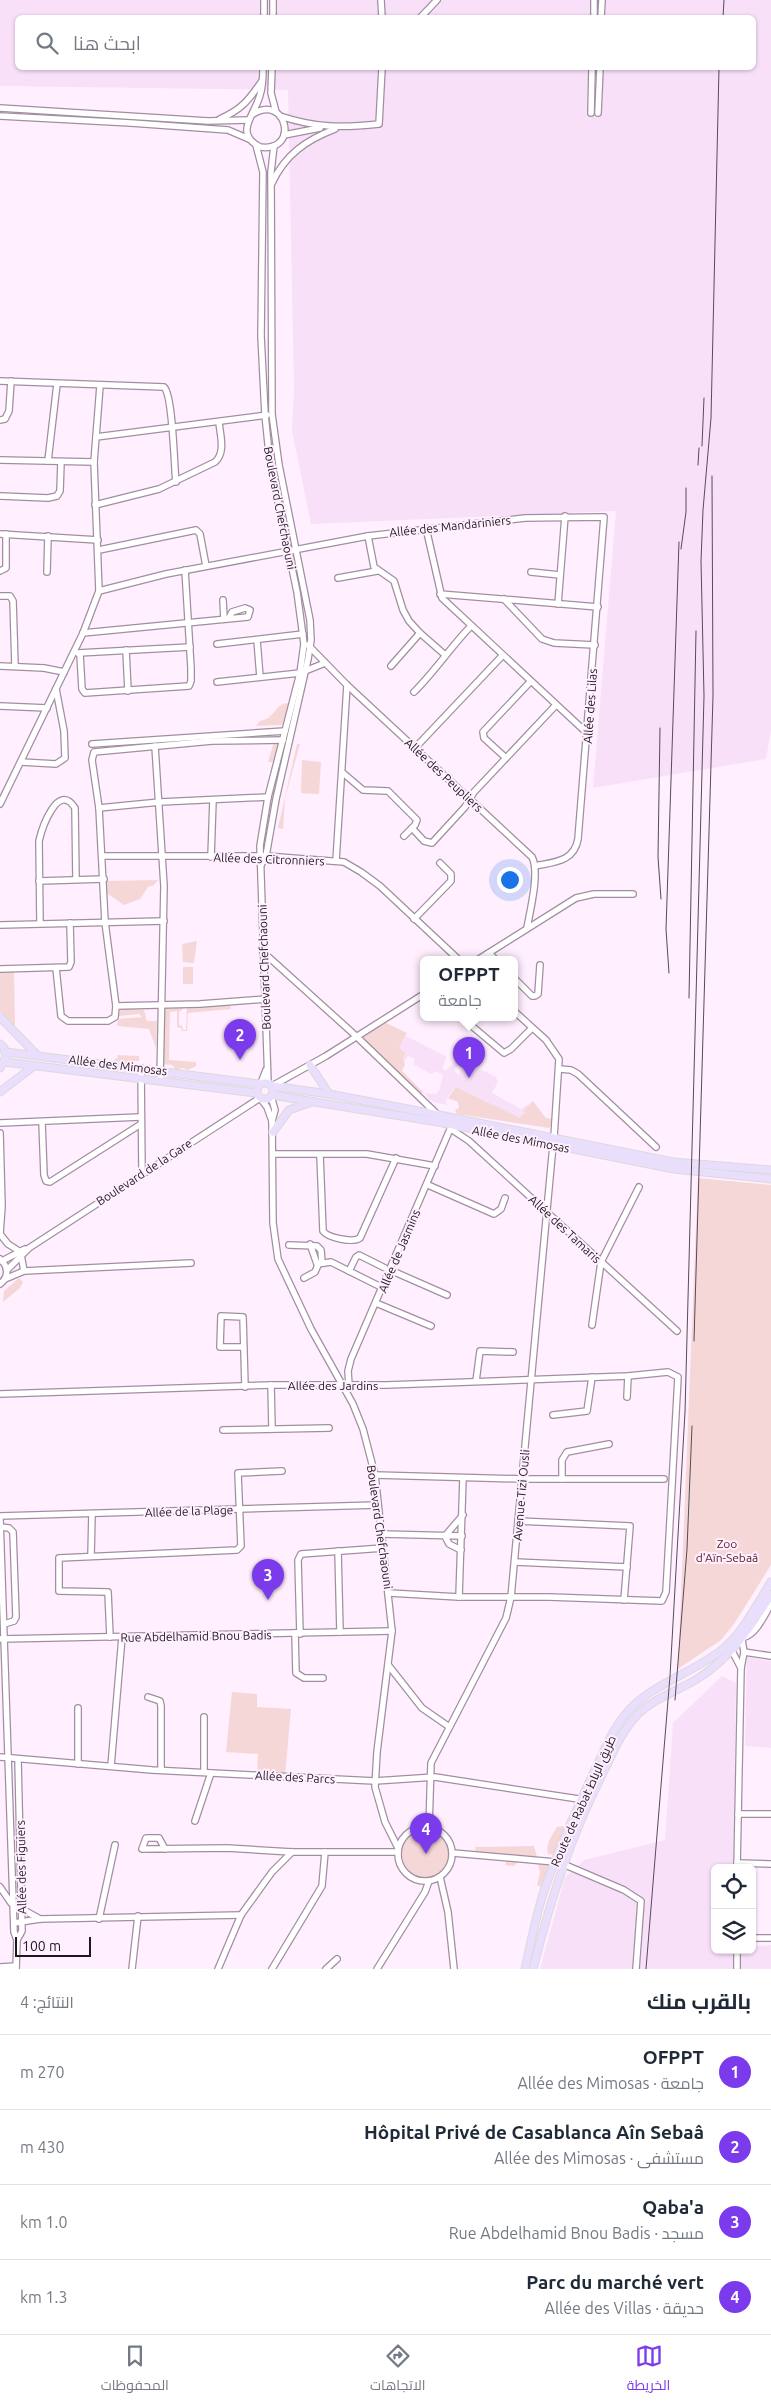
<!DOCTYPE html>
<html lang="ar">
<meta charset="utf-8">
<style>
body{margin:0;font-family:Ubuntu,Cairo,sans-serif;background:#f6f6f7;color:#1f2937;direction:rtl}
.controls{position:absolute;right:15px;bottom:15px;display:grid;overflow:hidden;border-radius:8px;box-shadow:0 1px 4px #0004}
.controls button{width:45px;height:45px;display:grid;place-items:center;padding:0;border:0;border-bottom:1px solid #e0e1e3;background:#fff;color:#1f2937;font:25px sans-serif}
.scale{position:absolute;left:15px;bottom:12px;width:76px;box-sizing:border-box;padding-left:5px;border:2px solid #1f181f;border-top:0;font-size:14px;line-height:18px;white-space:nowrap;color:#1f181f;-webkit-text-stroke:4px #ffefff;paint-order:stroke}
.you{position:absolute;left:509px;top:879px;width:18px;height:18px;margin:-12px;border:4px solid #fff;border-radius:50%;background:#1a73e8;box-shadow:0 0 0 8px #1a73e833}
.badge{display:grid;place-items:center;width:32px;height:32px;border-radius:50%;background:#7c3aed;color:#fff;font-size:16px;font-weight:700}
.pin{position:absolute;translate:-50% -41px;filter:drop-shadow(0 1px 2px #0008)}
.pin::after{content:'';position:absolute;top:26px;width:18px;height:15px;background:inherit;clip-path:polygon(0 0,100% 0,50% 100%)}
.popup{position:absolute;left:420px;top:956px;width:98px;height:65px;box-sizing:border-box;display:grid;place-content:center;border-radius:8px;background:#fff;filter:drop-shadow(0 1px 4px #0005);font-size:16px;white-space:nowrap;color:#747a83}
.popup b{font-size:19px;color:#1f2937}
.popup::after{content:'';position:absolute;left:50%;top:100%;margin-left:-10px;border:10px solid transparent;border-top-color:#fff}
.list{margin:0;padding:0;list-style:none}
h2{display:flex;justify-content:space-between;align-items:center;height:65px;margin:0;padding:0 20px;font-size:21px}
h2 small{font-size:16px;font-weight:400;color:#747a83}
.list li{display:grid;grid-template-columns:32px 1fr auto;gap:15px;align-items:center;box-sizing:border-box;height:75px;padding:0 20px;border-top:1px solid #e0e1e3}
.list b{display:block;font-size:19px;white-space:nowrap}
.list p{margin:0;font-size:16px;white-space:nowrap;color:#747a83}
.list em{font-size:16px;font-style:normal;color:#747a83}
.icon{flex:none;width:28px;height:28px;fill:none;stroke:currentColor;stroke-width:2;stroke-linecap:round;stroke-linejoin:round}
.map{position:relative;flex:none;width:771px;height:1969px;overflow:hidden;direction:ltr}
.search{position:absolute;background:#fff;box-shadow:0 1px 4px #0004;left:15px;right:15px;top:15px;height:55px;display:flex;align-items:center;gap:12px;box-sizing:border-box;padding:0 18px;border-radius:8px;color:#747a83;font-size:19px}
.sheet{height:365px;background:#fff}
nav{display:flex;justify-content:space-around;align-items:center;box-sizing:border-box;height:70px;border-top:1px solid #e0e1e3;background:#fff;font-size:14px;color:#747a83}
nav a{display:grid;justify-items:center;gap:2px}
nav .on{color:#7c3aed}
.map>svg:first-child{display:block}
</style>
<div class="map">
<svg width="771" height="1969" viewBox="0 0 771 1969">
<rect width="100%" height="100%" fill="#ffefff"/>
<g fill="#f9e0f9" fill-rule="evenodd">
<path d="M0,0H771V730L766,759L593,788L616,511L311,524L292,431L294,390L288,90L0,86ZM18,18H754V68H18Z"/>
<polygon points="406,1036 447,1057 442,1068 446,1071 454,1062 458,1065 454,1071 459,1075 465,1062 496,1077 498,1082 492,1093 521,1109 533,1101 524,1110 528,1113 520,1118 514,1116 456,1087 448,1096 446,1102 448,1105 436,1103 429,1099 424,1093 436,1094 439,1091 443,1075 435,1071 431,1074 413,1064 415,1059 408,1056 405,1061 403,1059 399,1048"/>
<polygon points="747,1657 771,1661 771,1748 745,1746"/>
<polygon points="722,1676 736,1683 733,1868 715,1868 715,1950 752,1950 752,1947 771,1945 771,1969 540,1969 565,1877 584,1860 665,1840 673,1723"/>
</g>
<g fill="#f6d7d7">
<path d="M285,703L289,704L282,725L256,726L260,721C275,718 273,708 285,703Z"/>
<polygon points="279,740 274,762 268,762 274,742"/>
<polygon points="297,744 300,744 285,798 283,829 278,828"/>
<polygon points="302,760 321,762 319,794 301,793"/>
<polygon points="158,880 154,885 148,887 140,899 124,905 105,892 106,881"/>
<polygon points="197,941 194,963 183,962 182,944"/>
<rect x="183" y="967" width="10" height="17"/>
<polygon points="6,971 14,971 15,1026 2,1016 0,1011 0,972"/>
<polygon points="230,1003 231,1009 188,1013 187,1031 182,1031 181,1028 177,1027 177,1011 170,1012 169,1060 196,1062 196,1066 188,1070 182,1068 176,1070 172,1065 163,1064 164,1008 184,1008 179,1012 179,1025 182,1026 183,1030 186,1030 187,1007"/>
<polygon points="121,1008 144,1010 147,1021 157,1021 156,1048 149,1029 117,1026 118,1019 142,1017 139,1014 119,1016"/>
<polygon points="384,1022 407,1033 399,1048 405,1053 403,1059 405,1064 402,1071 424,1093 415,1092 365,1042 363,1035"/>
<polygon points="117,1055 139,1056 139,1061 135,1061 133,1065 120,1061 116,1062 114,1059 118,1058"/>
<polygon points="456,1087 520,1118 523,1114 527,1114 523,1111 533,1101 546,1118 554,1119 549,1128 457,1114 455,1110 459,1108 458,1102 448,1098"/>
<polygon points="698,1178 771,1185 771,1565 734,1624 721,1640 678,1669"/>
<polygon points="19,1278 23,1282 20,1288 3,1302 4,1291"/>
<polygon points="232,1692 257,1694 257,1707 291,1709 285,1776 257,1773 258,1754 226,1752"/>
<path d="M563,1826L565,1828L553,1855L548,1854C545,1845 552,1835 557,1827Z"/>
<circle cx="426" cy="1854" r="24"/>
<polygon points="534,1846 537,1857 476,1853 475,1847"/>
<polygon points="507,1859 551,1863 542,1888 537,1885 540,1873 538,1864 518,1862 514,1866 505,1865"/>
</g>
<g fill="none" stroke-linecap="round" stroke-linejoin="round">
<defs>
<g id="minor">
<polyline points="381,0 382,18"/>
<polyline points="264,18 264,0"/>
<polyline points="273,18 273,0"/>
<polyline points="420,18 437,0"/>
<polyline points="594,18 594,0"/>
<polyline points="601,18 602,0"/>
<polyline points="272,68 271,93 276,112"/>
<polyline points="0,108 208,121 249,120"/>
<polyline points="591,113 592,68"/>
<polyline points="598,113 600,68"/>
<path d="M253,114C287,93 300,153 260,147C233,133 255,115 260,95C263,86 263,77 263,68"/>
<polyline points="0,116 131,123 228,130 249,139"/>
<path d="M280,116C316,128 343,128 379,124L382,68"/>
<path d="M220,119C242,109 248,101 262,81"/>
<polyline points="284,135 320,128"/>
<polyline points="256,145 263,172 261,336 265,415 270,463 297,592 304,644 300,673 268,797 260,846 268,1083"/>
<path d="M272,183C285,155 306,140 335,129"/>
<path d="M0,381L164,387C173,395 174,466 176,482"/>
<polyline points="0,420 5,419 9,411 11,381"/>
<polyline points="96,437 267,415"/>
<polyline points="0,460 94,462"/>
<polyline points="48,461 57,384"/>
<polyline points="0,496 48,498 57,496 60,491 61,462"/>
<path d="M95,505L159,489L215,462C226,452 220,435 219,422"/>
<polyline points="426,528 442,598 588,734"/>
<polyline points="0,534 98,540"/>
<polyline points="368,536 374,567 394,581 403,610 409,621 420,633 444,654"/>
<polyline points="99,550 196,530 200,534 206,566"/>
<polyline points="0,571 6,568 6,534"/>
<polyline points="47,572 48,536"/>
<polyline points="531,572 560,575"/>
<polyline points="338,578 377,571"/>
<path d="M99,591L166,574L368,536L525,518L604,517L578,839C574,862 554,862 535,866"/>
<polyline points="440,594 598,607"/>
<polyline points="0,596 10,596 13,601 15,666"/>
<polyline points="504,599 542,639 554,643 595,645"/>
<polyline points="223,600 224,619"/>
<polyline points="558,604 565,516"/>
<polyline points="83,633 248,617 250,610 245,608 232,612 229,618"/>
<polyline points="257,640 260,677"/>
<polyline points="217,644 303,634"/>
<path d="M308,645L347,685L532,857C540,872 530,911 527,928"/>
<polyline points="126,650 128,691"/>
<polyline points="78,653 190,647"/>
<polyline points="80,654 82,689 85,693 189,686 191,681 191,668 185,570"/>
<polyline points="0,666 44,668 64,672"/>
<polyline points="391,666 420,633"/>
<polyline points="217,682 300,673 325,663"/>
<path d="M414,692C435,671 450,648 470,627"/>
<polyline points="0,706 47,708"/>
<polyline points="92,744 285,731"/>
<polyline points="155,746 164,886 160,1080"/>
<polyline points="415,748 502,656"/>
<polyline points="506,758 484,738 483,732 530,682"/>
<polyline points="21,762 56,764 65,758 64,731 56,689"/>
<polyline points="343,773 363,790 388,791 417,820 415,825 404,836"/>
<polyline points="0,804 83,633 99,591 94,462 100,386"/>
<polyline points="99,808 160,802 268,797"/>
<polyline points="412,828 424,841 432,843 465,807 474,792 556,705"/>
<polyline points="103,856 266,856 344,862 361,872 380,886 458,959"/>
<polyline points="211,857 213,800"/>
<polyline points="336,861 347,685"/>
<polyline points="261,865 266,856 276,799 308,659 311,640 310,620 279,465 272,414 271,172 274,146"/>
<polyline points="39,881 104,879"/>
<polyline points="414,919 451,881 451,874 440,863"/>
<path d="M40,923L39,841C42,828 58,781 75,808L76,879"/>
<polyline points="0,925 164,921"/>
<polyline points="263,952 356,1036 439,1116"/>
<polyline points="489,953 495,959"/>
<polyline points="479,959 576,898 594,894 633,894"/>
<polyline points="56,968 61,1016 68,1021 108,1021 115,1017 116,1006 105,922 99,808 92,760 94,752 212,741 283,740"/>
<polyline points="0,969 69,967 71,962 70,923"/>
<polyline points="514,978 532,996 535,996 538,994 540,965"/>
<polyline points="116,1006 200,1004 266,999"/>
<polyline points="514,1011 546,1040 559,1059 554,1137"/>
<polyline points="461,1017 504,1053 511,1049 532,1028"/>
<polyline points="141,1068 142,1173"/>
<polyline points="560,1069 571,1070 578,1074 656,1147"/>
<polyline points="261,1083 266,1070"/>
<polyline points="272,1086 326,1056 424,994"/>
<polyline points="271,1096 275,1110 272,1121"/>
<polyline points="261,1099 267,1107 272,1121 273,1223 278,1259 311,1329 353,1404 363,1429 375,1475 392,1631 377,1752 375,1787 385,1822 398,1848"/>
<polyline points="42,1122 44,1175 46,1181 50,1182 141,1124"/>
<polyline points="0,1123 140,1117"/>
<polyline points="451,1129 469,1141 677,1331"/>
<polyline points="0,1133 2,1206 0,1234"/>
<polyline points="273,1154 367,1154 435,1166"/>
<path d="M320,1155L323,1231C328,1238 353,1243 360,1238L396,1158"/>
<polyline points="428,1185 494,1214 501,1209 505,1198"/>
<polyline points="0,1234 8,1244 19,1251"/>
<polyline points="310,1244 317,1264 331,1262 383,1288"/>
<polyline points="289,1245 317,1246 321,1250 322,1263"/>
<polyline points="21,1255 24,1271"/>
<path d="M0,1259C9,1267 9,1277 0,1284"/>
<polyline points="2,1261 25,1249"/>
<polyline points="7,1270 29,1248 260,1098"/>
<polyline points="390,1270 447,1295"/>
<polyline points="349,1271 356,1257 359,1255 385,1268"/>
<polyline points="304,1278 315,1272 318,1265"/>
<polyline points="5,1279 24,1271 191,1263"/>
<polyline points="376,1303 431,1326"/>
<polyline points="592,1325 601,1262 639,1187"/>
<polyline points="244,1347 220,1347 221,1316 243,1317 245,1387"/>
<polyline points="476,1381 480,1351 513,1352"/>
<polyline points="271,1385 272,1428"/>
<polyline points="349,1385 348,1371 351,1359 451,1127"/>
<polyline points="0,1394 271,1385 387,1385 628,1376 668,1372 678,1377 666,1592 662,1601 549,1597 459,1597 389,1593"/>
<polyline points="627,1397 628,1376"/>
<polyline points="553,1415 587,1411 592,1377"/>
<polyline points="223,1430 329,1428"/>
<polyline points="375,1475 522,1479 664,1479"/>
<polyline points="562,1479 562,1460 567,1452 609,1444"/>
<polyline points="0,1516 378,1505"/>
<polyline points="0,1519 14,1932 17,1940 16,1969"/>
<polyline points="518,1521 630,1526 624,1600"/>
<polyline points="0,1527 9,1528 13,1532 16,1617 14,1621 4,1624"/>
<polyline points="381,1534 462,1536"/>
<polyline points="461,1550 449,1544 445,1536 463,1515"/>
<polyline points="338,1551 340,1632"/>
<polyline points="91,1556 92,1514"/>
<polyline points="515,1562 627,1567"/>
<polyline points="459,1597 463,1478"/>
<polyline points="295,1633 296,1673 304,1678 323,1678"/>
<polyline points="300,1634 298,1560 301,1554 383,1548"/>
<polyline points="110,1637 108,1592 59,1591 59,1558 237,1550 241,1546 238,1473 282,1471"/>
<path d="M744,1637C756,1635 765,1614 771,1604"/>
<polyline points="0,1639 392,1631"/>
<polyline points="732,1651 741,1668"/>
<polyline points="744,1652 771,1656"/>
<polyline points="389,1666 422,1708 448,1726"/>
<polyline points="148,1697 160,1701 161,1706 161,1770"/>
<polyline points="78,1708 78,1764"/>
<polyline points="0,1757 152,1770 375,1781 435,1777 585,1800"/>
<polyline points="111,1766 122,1637"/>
<polyline points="204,1772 204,1717"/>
<polyline points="738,1814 771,1814"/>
<polyline points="195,1821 211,1773"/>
<circle cx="425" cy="1854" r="27"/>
<polyline points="429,1827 431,1763 506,1618 511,1597 553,1145"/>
<polyline points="165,1849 159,1838 146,1838 142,1849 227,1848 292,1852 398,1852"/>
<polyline points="453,1853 555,1862"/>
<polyline points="737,1863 771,1864"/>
<polyline points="563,1864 624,1890 641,1901 636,1969"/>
<polyline points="737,1868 741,1668 744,1652 742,1640"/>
<polyline points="440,1877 448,1912 454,1969"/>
<polyline points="0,1887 11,1903 40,1919"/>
<polyline points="99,1919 115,1845"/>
<polyline points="14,1923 40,1919 241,1915"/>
<polyline points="752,1938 771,1938"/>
<polyline points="17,1940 22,1931 18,1760"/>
<polyline points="0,1967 16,1966"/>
<polyline points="132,1969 138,1916"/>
<polyline points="218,1969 241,1915 272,1872 292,1852"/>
<polyline points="272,1969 322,1886 325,1852"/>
<polyline points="326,1969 337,1959"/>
<polyline points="377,1969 425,1892 429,1881"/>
<polyline points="737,1969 737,1950"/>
</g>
<g id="major">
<polyline points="0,1017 36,1054"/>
<polyline points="0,1044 4,1048 6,1057 0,1068"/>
<polyline points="6,1052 259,1084"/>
<polyline points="5,1062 256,1093"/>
<polyline points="310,1065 329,1094"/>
<circle cx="265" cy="1091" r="8"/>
<polyline points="272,1086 329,1094 439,1115 673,1162 771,1170"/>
<polyline points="0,1092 34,1066"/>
<polyline points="272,1095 438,1122 674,1169 771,1179"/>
<polyline points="273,1132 289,1110 312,1102"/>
<path d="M525,1969C531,1942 536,1914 545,1888C559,1848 576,1810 594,1772C604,1751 613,1727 630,1709C654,1684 691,1673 719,1652C742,1635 756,1606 771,1582"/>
<path d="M533,1969C551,1898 571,1835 605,1769C614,1750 623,1729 638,1714C655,1698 677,1691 697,1679C731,1658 750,1628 771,1595"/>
</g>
</defs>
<use href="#minor" stroke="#a18fa1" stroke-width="8"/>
<use href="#major" stroke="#dbdadb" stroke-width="9"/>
<use href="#minor" stroke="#fff" stroke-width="5.5"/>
<use href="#major" stroke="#e9defc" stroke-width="7"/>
<g stroke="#564d56" stroke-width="1">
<polyline points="723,18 724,0"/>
<polyline points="702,446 704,398"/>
<polyline points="698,465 699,448"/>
<polyline points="681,549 686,512 686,488"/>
<polyline points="660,728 658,857 661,899"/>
<polyline points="669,973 666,929 679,542"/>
<polyline points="689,998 696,631"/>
<polyline points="694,1341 713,696 712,476"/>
<polyline points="675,1700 687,1549 692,1426"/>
<polyline points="646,1969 670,1676 685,1412 704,696 701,561 703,510 711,418 719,68"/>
</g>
</g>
<g text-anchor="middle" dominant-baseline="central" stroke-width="4" stroke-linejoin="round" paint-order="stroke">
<g font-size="12" fill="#1f181f" stroke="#ffefff">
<text transform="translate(280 508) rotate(79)">Boulevard Chefchaouni</text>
<text transform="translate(450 526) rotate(-6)">Allée des Mandariniers</text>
<text transform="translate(590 706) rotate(-86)">Allée des Lilas</text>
<text transform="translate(444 775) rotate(43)">Allée des Peupliers</text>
<text transform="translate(269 859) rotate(2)">Allée des Citronniers</text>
<text transform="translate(264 967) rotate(-92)">Boulevard Chefchaouni</text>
<text transform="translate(118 1065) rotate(7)">Allée des Mimosas</text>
<text transform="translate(521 1139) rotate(11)">Allée des Mimosas</text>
<text transform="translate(144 1172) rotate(-33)">Boulevard de la Gare</text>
<text transform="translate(565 1229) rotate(43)">Allée des Tamaris</text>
<text transform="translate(399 1251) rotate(-67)">Allée de Jasmins</text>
<text x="333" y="1385">Allée des Jardins</text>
<text transform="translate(521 1495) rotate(-85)">Avenue Tizi Ousli</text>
<text transform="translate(189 1511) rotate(-2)">Allée de la Plage</text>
<text transform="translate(380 1527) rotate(82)">Boulevard Chefchaouni</text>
<text transform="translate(196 1636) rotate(-1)">Rue Abdelhamid Bnou Badis</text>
<text transform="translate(295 1777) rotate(3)">Allée des Parcs</text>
<text transform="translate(583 1801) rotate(-66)">Route de Rabat طريق الرباط</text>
<text transform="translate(21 1867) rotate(-91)">Allée des Figuiers</text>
</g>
<g font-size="12" fill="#541b22" stroke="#ffefff">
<text x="727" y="1543">Zoo<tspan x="727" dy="14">d'Aïn-Sebaâ</tspan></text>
</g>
</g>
</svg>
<div class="controls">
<button><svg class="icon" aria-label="locate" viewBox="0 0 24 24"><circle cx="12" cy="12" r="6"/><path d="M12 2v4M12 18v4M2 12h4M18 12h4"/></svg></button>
<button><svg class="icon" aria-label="layers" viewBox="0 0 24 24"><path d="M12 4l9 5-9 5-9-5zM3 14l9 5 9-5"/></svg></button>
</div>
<div class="scale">100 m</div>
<div class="you"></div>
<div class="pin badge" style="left:469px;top:1078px">1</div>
<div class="popup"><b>OFPPT</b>جامعة</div>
<div class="pin badge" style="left:240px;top:1060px">2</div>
<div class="pin badge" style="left:268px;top:1600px">3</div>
<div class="pin badge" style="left:426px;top:1854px">4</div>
<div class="search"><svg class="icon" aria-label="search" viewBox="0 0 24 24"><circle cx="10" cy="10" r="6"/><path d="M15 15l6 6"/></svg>ابحث هنا</div>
</div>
<section class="sheet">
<h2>بالقرب منك<small>النتائج: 4</small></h2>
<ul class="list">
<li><span class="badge">1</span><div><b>OFPPT</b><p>جامعة · Allée des Mimosas</p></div><em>270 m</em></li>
<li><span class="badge">2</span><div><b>Hôpital Privé de Casablanca Aîn Sebaâ</b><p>مستشفى · Allée des Mimosas</p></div><em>430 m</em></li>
<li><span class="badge">3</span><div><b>Qaba'a</b><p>مسجد · Rue Abdelhamid Bnou Badis</p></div><em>1.0 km</em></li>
<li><span class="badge">4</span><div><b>Parc du marché vert</b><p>حديقة · Allée des Villas</p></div><em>1.3 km</em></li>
</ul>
</section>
<nav>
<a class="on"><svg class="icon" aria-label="map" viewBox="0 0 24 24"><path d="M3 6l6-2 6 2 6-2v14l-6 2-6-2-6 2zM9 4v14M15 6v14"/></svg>الخريطة</a>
<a><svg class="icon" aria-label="directions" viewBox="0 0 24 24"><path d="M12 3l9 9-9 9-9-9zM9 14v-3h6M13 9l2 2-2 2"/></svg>الاتجاهات</a>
<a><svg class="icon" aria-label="saved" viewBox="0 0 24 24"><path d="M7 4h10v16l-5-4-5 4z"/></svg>المحفوظات</a>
</nav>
